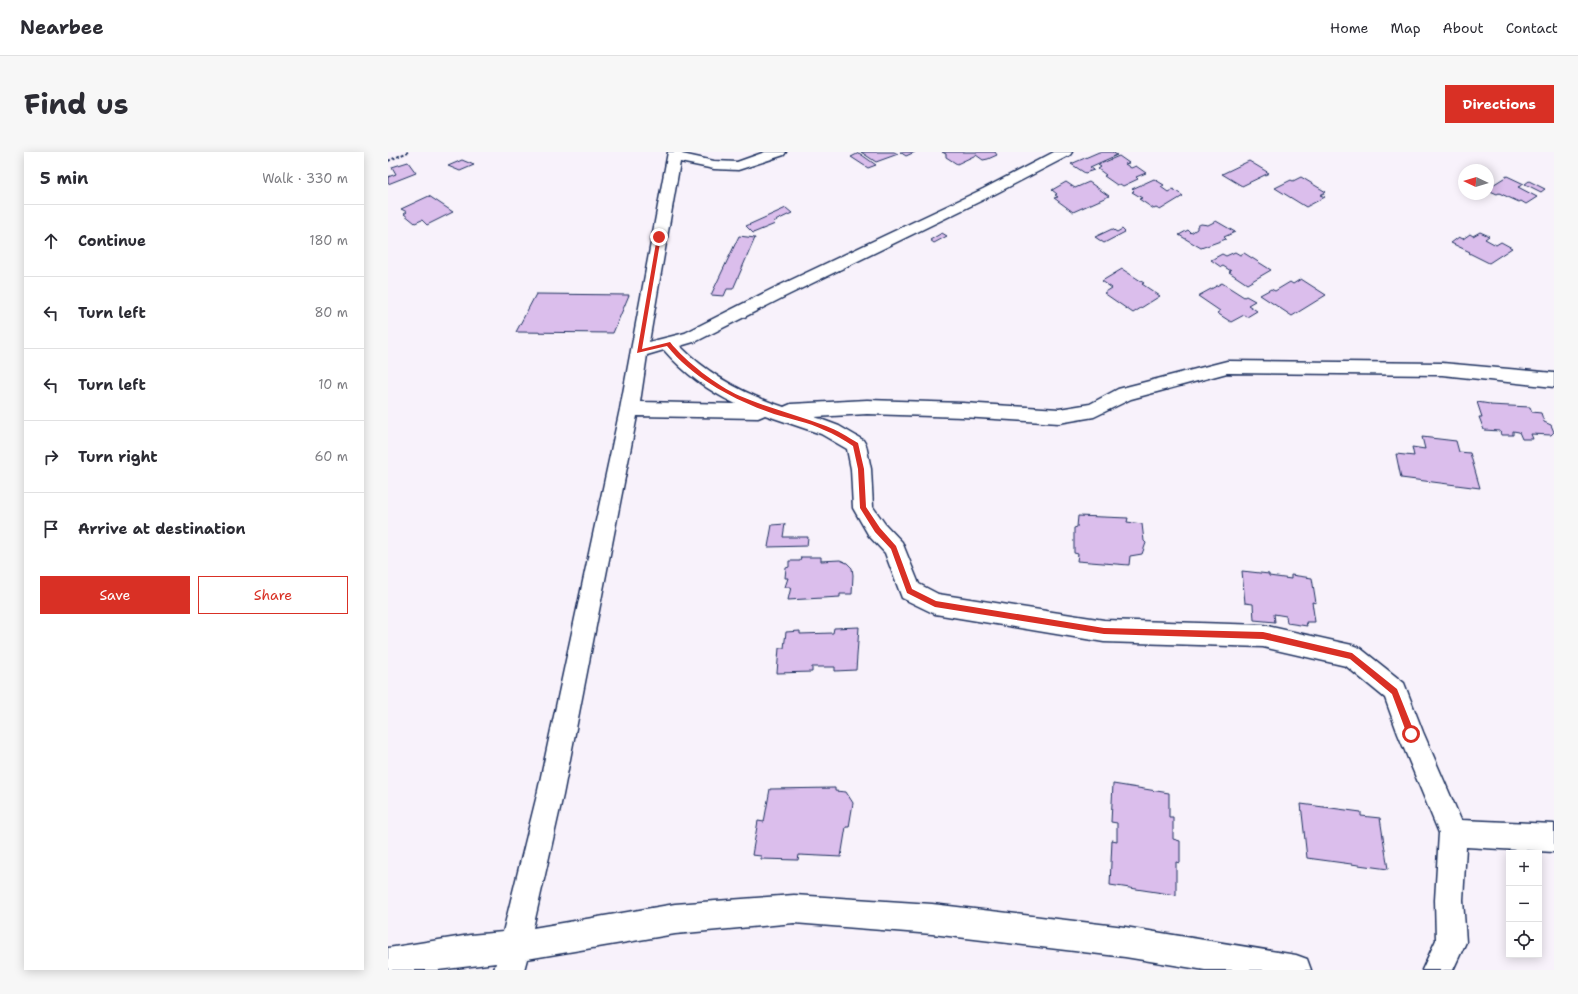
<!DOCTYPE html>
<meta charset="utf-8">
<style>
body{margin:0;font-family:"Shantell Sans",sans-serif;background:#f7f7f7;color:#2b2b33}
.controls{position:absolute;right:12px;bottom:12px;display:grid;overflow:hidden;border-radius:0px;box-shadow:0 2px 10px #0003}
.controls button{width:36px;height:36px;display:grid;place-items:center;padding:0;border:0;border-bottom:1px solid #e1e1e2;background:#fff;color:#2b2b33;font:20px sans-serif}
.compass{position:absolute;left:1070px;top:12px;width:36px;height:36px;border-radius:50%;background:#fff;box-shadow:0 2px 10px #0003;rotate:274deg}
.stop{position:absolute;width:12px;height:12px;margin:-9px;border:3px solid #d93025;border-radius:50%;background:#fff}
.stop.end{background:#d93025;border-color:#fff;box-shadow:0 1px 4px #0008}
.list{margin:0;padding:0;list-style:none}
h2{display:flex;justify-content:space-between;align-items:center;height:52px;margin:0;padding:0 16px;font-size:17px}
h2 small{font-size:13px;font-weight:400;color:#7c7c81}
.list li{display:grid;grid-template-columns:26px 1fr auto;gap:12px;align-items:center;box-sizing:border-box;height:72px;padding:0 16px;border-top:1px solid #e1e1e2}
.list b{display:block;font-size:15px;white-space:nowrap}
.list em{font-size:13px;font-style:normal;color:#7c7c81}
.actions{display:flex;gap:8px;padding:12px 16px}
.actions a{flex:1;padding:9px 0;border:1px solid #d93025;border-radius:0px;text-align:center;font-size:14px;color:#d93025}
.actions .main{background:#d93025;color:#fff}
.icon{flex:none;width:22px;height:22px;fill:none;stroke:currentColor;stroke-width:2;stroke-linecap:round;stroke-linejoin:round}
.map{position:relative;flex:none;width:1166px;height:818px;overflow:hidden;border-radius:0px}
header{display:flex;align-items:center;gap:24px;box-sizing:border-box;height:56px;padding:0 20px;background:#fff;border-bottom:1px solid #e1e1e2}
header strong{font-size:19px}
nav{display:flex;gap:22px;margin-inline-start:auto;font-size:14px}
.intro{display:flex;align-items:center;justify-content:space-between;box-sizing:border-box;height:96px;padding:0 24px}
h1{margin:0;font-size:28px}
.button{padding:10px 18px;border-radius:0px;background:#d93025;color:#fff;font-size:14px;font-weight:700}
main{display:flex;gap:24px;padding:0 24px}
aside{flex:1;background:#fff;border-radius:0px;box-shadow:0 2px 10px #0003}
.map>svg:first-child{display:block}
</style>
<header>
<strong>Nearbee</strong>
<nav><a>Home</a><a>Map</a><a>About</a><a>Contact</a></nav>
</header>
<div class="intro"><h1>Find us</h1><a class="button">Directions</a></div>
<main>
<aside>
<h2>5 min<small>Walk · 330 m</small></h2>
<ul class="list">
<li><svg class="icon" aria-label="ahead" viewBox="0 0 24 24"><path d="M12 20V5M6 11l6-6 6 6"/></svg><div><b>Continue</b></div><em>180 m</em></li>
<li><svg class="icon" aria-label="left" viewBox="0 0 24 24"><path d="M17 20v-9H6M10 6l-5 5 5 5"/></svg><div><b>Turn left</b></div><em>80 m</em></li>
<li><svg class="icon" aria-label="left" viewBox="0 0 24 24"><path d="M17 20v-9H6M10 6l-5 5 5 5"/></svg><div><b>Turn left</b></div><em>10 m</em></li>
<li><svg class="icon" aria-label="right" viewBox="0 0 24 24"><path d="M7 20v-9h11M14 6l5 5-5 5"/></svg><div><b>Turn right</b></div><em>60 m</em></li>
<li><svg class="icon" aria-label="arrive" viewBox="0 0 24 24"><path d="M6 21V4h12l-3 4 3 4H6"/></svg><div><b>Arrive at destination</b></div></li>
</ul>
<div class="actions"><a class="main">Save</a><a>Share</a></div>
</aside>
<div class="map">
<svg width="1166" height="818" viewBox="0 0 1166 818">
<rect width="100%" height="100%" fill="#f8f2fb"/>
<filter id="ink" filterUnits="userSpaceOnUse"><feTurbulence type="fractalNoise" baseFrequency=".025" numOctaves="2"/><feDisplacementMap in="SourceGraphic" scale="8" xChannelSelector="R" yChannelSelector="G"/><feConvolveMatrix kernelMatrix="1 2 1 2 8 2 1 2 1" color-interpolation-filters="sRGB"/></filter>
<g filter="url(#ink)">
<g fill="#dbbeec" stroke="#1b2f5e">
<polygon points="473,0 506,0 510,2 488,10"/>
<polygon points="512,0 527,0 518,4"/>
<polygon points="554,0 607,0 609,3 600,7 595,8 588,3 569,12 558,5 558,2"/>
<polygon points="711,0 724,0 729,3 702,15 706,18 697,21 683,12"/>
<polygon points="471,1 488,13 480,16 463,5"/>
<polygon points="731,4 741,11 737,12 743,16 748,14 758,21 748,25 750,27 735,34 732,32 729,33 716,24 718,23 710,17 713,15 710,13"/>
<polygon points="74,8 86,13 72,19 60,14"/>
<polygon points="861,9 881,21 854,34 834,22"/>
<polygon points="20,10 28,21 0,32 0,25 8,22 4,15"/>
<polygon points="1119,24 1136,32 1130,35 1149,45 1138,52 1133,49 1131,50 1111,41 1109,42 1100,38 1100,36"/>
<polygon points="913,25 938,40 932,43 937,45 918,55 887,36 903,28 905,29"/>
<polygon points="766,27 776,33 773,35 780,40 785,37 795,44 772,58 768,56 766,57 751,47 754,46 744,40 746,39 744,37"/>
<polygon points="1141,29 1157,37 1153,40 1137,32"/>
<polygon points="678,30 687,36 701,30 721,44 685,60 666,46 670,45 667,43 669,42 664,38"/>
<polygon points="41,44 65,60 39,73 34,68 27,71 16,62 19,60 13,57"/>
<polygon points="398,56 404,61 385,70 387,72 365,81 358,74"/>
<polygon points="828,69 847,80 836,85 838,87 813,96 791,83 800,78 803,81 809,77 809,74 813,72 820,73"/>
<polygon points="724,77 729,80 734,77 737,80 716,91 707,85"/>
<polygon points="1092,80 1101,84 1097,87 1108,93 1113,90 1124,96 1101,111 1081,101 1082,100 1063,91 1071,85 1075,87 1082,82 1085,84"/>
<polygon points="554,81 559,84 546,91 542,88"/>
<polygon points="351,84 367,86 345,137 339,137 336,144 323,143"/>
<polygon points="847,100 852,103 856,101 883,118 859,132 841,120 843,119 835,114 833,115 823,108 834,102 838,104"/>
<polygon points="734,117 756,131 754,132 772,144 745,161 716,141 724,136 714,129"/>
<polygon points="913,127 938,143 904,164 872,143 883,137 887,139 902,130 905,132"/>
<polygon points="834,131 856,145 858,144 867,149 860,153 869,159 859,165 856,163 843,170 829,161 832,159 810,144"/>
<polygon points="148,142 241,143 225,181 128,180"/>
<polygon points="1089,250 1102,252 1102,253 1142,255 1144,260 1153,261 1156,270 1163,273 1166,280 1163,283 1143,282 1145,287 1134,287 1131,280 1125,279 1125,283 1113,283 1112,279 1096,278 1091,265 1094,265"/>
<polygon points="1034,285 1068,289 1071,300 1082,301 1092,336 1013,326 1008,302 1026,304 1024,295 1037,297"/>
<polygon points="690,364 740,366 739,370 754,372 756,389 758,391 754,402 742,404 741,413 689,409 690,402 686,401 686,376 689,375"/>
<polygon points="397,372 395,385 420,385 419,394 380,395 384,373"/>
<polygon points="413,405 433,405 433,409 452,408 459,411 464,416 465,423 464,442 452,442 452,445 400,448 403,435 397,435 400,426 397,426 398,416 401,415 401,409 412,409"/>
<polygon points="854,419 881,422 881,424 903,427 903,423 924,426 928,451 924,450 927,470 918,470 919,474 899,471 898,464 886,462 887,470 866,468 865,452 857,451"/>
<polygon points="471,475 468,518 447,519 447,515 424,515 424,520 389,521 391,496 396,496 398,480 412,479 412,482 445,481 446,476"/>
<polygon points="725,632 781,641 781,665 785,665 785,687 792,689 792,711 788,710 788,743 722,733 724,688 729,689 729,671 723,670"/>
<polygon points="447,636 447,639 458,640 465,651 461,675 458,675 453,705 411,703 410,708 373,707 373,704 364,703 370,669 376,670 382,637"/>
<polygon points="913,652 973,660 973,664 992,666 1000,717 919,706"/>
</g>
<g fill="none" stroke-linecap="round" stroke-linejoin="round">
<defs>
<path id="street" d="M280,0H294V2L326,9L349,10L377,0H398L396,3L350,18L326,17L292,10L261,190L297,181L384,137L595,37L666,0H684L682,3L605,43L396,145L309,189L292,194C322,224 356,242 396,255L403,252L479,248L575,251L671,257L702,252L730,237L839,209L1054,211L1166,221V235L1054,223L839,221L743,247L706,265L671,271L575,265L479,262L427,265L451,274L475,288L478,293L483,317L485,355L497,372L514,390L531,432L550,442L716,468L875,473L964,493L972,496L1016,531L1035,580L1073,668L1166,672V700L1078,695L1075,748L1078,790L1065,818H1034L1048,788L1047,748L1051,681L1010,582L997,546L958,514L875,495L716,490L547,462L514,446L497,401L481,384L465,356L463,317L459,297L433,282L377,263L370,266L249,264L175,643L145,776L287,752L406,743L544,752L737,775L908,803L919,807L923,818H817L737,805L544,782L406,771L287,782L139,807L136,818H106L108,811L50,818H0V796L82,783L115,780L149,643L232,257ZM276,198C296,221 320,239 348,252L252,250L259,203Z"/>
</defs>
<use href="#street" stroke="#1b2f5e" stroke-width="3"/>
<polyline stroke="#1b2f5e" stroke-width="2" stroke-dasharray="3 2" stroke-linecap="butt" points="0,9 20,0"/>
<use href="#street" fill="#fff" fill-rule="evenodd"/>
</g>
</g>
<path fill="#d93025" d="M271,84L273,85L254,197L282,190C297,209 329,234 352,244C380,256 409,263 438,274C449,278 460,285 470,291L476,317L478,355L492,376L508,394L524,437L548,449L716,476L875,480L964,501L1009,537L1027,582L1025,585H1020L1004,542L962,507L875,487L716,482L547,455L519,441L503,397L487,380L472,356L470,317L465,294C456,288 446,282 436,278C420,270 402,267 386,262C346,248 306,227 279,194L249,201L269,85Z"/>
</svg>
<div class="controls">
<button>+</button>
<button>−</button>
<button><svg class="icon" aria-label="locate" viewBox="0 0 24 24"><circle cx="12" cy="12" r="6"/><path d="M12 2v4M12 18v4M2 12h4M18 12h4"/></svg></button>
</div>
<svg class="compass" viewBox="-18 -18 36 36"><path d="M0-13l5 13h-10z" fill="#e53935"/><path d="M0 13l5-13h-10z" fill="#7c7c81"/></svg>
<div class="stop" style="left:1023px;top:582px"></div>
<div class="stop end" style="left:271px;top:85px"></div>
</div>
</main>
